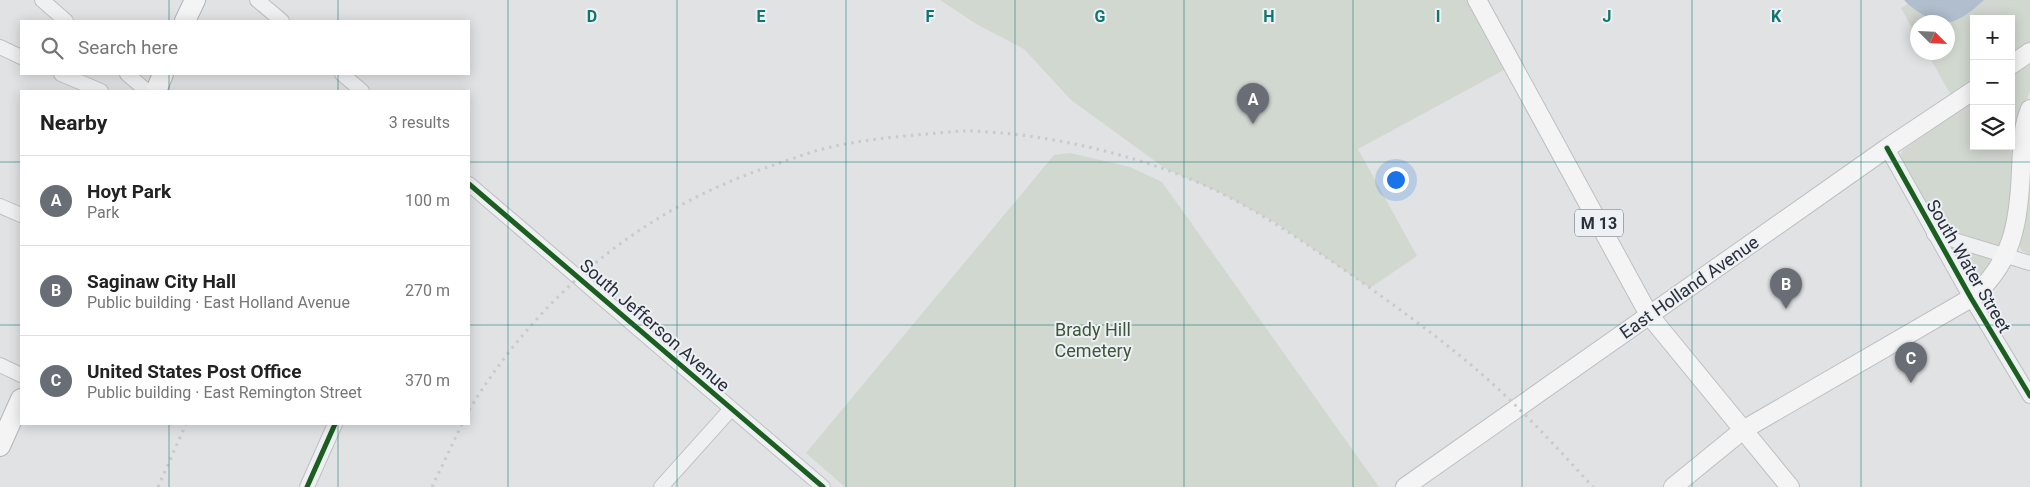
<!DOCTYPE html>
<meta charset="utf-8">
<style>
body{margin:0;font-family:Roboto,sans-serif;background:#f6f6f6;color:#222}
.controls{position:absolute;right:15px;top:15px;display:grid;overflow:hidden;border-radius:0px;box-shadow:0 2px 12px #0003}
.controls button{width:45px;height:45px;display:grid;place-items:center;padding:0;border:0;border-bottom:1px solid #e0e0e0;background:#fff;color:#222;font:25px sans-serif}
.compass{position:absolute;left:1910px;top:15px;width:45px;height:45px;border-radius:50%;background:#fff;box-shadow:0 2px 12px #0003;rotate:114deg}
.you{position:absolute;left:1395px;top:179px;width:18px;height:18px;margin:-12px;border:4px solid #fff;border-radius:50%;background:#1a73e8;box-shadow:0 0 0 8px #1a73e833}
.badge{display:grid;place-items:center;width:32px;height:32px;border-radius:50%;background:#696e76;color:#fff;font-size:16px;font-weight:700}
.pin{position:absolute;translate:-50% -41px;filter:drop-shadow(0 1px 2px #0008)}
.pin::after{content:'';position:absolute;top:26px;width:18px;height:15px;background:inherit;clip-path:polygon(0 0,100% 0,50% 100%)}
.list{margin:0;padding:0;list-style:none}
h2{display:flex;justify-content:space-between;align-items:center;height:65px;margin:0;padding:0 20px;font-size:21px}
h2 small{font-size:16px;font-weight:400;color:#767676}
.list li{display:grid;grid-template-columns:32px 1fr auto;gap:15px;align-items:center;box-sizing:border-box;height:90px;padding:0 20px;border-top:1px solid #e0e0e0}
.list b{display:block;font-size:19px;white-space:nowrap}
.list p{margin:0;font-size:16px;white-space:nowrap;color:#767676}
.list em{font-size:16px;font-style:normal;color:#767676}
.icon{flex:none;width:28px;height:28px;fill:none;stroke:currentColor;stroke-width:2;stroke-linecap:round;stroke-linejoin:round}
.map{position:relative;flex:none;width:2030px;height:487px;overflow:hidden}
.search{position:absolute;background:#fff;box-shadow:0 2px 12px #0003;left:20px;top:20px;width:450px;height:55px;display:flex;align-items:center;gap:12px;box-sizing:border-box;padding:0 18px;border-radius:0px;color:#767676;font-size:19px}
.panel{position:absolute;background:#fff;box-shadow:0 2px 12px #0003;left:20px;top:90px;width:450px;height:335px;border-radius:0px}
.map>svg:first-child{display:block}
</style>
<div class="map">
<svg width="2030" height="487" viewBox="0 0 2030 487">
<rect width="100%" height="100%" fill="#e0e2e4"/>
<g fill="#d1d8d0">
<polygon points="940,0 1477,0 1513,65 1358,149 1417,256 1370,288 1276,223 1219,192 1166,169 1071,100 1024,49 978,25"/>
<polygon points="1984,0 2030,0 2030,44 2011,57 2011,19 1974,19 1974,83 1951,95 1927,53 1948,52 1948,22 1918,22 1917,37 1901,8 1908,4 1929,17 1940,21 1978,5"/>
<polygon points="2030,60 2030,91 2023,108 2010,214 2000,245 1996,246 1940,229 1902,160 1901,155 1903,150 1974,100 1974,146 2011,146 2011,73"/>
<polygon points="2030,135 2030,255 2022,251 2017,242"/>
<polygon points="1070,153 1130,167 1162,182 1379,487 845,487 806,453 1054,155"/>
<path d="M1949,246L1988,256L1991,262C1986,271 1981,279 1969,276Z"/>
</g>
<path fill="#b1becd" d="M1904,0H1984C1976,7 1965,17 1954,21C1939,27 1914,11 1904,0Z"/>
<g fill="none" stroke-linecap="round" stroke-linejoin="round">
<defs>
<g id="minor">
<polyline points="42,0 66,21"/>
<polyline points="257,0 282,21"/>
<polyline points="0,47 21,57"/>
<polyline points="61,74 101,91"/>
<polyline points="127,74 147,91"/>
<polyline points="342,74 362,91"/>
<polyline points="1887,148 1971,298 2030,396"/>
<polyline points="469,184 823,487"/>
<polyline points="0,206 21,215"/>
<polyline points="1934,234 2030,263"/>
<polyline points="0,365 21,375"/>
<polyline points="307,487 335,424"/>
<polyline points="661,487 731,409"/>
</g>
<g id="major">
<polyline points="1477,0 1649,315 1790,487"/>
<polyline points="2011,65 2030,52"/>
<polyline points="1405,487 1887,148 1974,90"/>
<path d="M1673,487L1743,430L1971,298C2013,263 2019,222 2021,170C2022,149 2022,128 2030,109"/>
</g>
<g id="highway">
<polyline points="185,21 195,0"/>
<polyline points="156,91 163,74"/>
<polyline points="0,446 21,399"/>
</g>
</defs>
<use href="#minor" stroke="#bec0c2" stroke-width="16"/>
<use href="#major" stroke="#bdbfc1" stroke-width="20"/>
<use href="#highway" stroke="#b3b5b8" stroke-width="22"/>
<use href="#minor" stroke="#eff0f1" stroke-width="14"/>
<use href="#major" stroke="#f4f4f5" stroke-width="18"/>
<use href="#highway" stroke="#f4f4f5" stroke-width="20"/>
<g stroke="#c8cacc" stroke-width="3" stroke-dasharray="2.5 5" stroke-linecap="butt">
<path d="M469,410C539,295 642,209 771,166C785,161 800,156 815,151C851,141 891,137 928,134C941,133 955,131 968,131C1049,133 1149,157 1221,193C1265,215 1305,243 1346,271C1404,312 1470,359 1519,409C1545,434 1569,461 1593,487"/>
<polyline points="158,487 186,424"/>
<polyline points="432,487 462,424"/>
</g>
<defs>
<g id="cycleway">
<polyline points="1887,148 1971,298 2030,396"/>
<polyline points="469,184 823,487"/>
<polyline points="307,487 335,424"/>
</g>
</defs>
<use href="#cycleway" stroke="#edf0f4" stroke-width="8"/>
<use href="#cycleway" stroke="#1b5e20" stroke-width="5"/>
</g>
<path fill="none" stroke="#0f766e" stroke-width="1" stroke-opacity="0.55" d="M169,0V21M338,0V21M508,0V487M677,0V487M846,0V487M1015,0V487M1184,0V487M1353,0V487M1522,0V487M1692,0V487M1861,0V487M169,74V91M338,74V91M0,162H21M469,162H2030M0,325H21M469,325H2030M169,424V487M338,424V487"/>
<g text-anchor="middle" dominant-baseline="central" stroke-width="4" stroke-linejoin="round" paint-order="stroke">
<rect fill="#edf0f4" stroke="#646972" stroke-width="1" x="1575" y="209.5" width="48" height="27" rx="4"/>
<g font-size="16" font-weight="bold" fill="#292f3b">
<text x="1599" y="223">M 13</text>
</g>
<g font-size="18" fill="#292f3b" stroke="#edf0f4">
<text transform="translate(1969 266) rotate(60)">South Water Street</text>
<text transform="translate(1689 287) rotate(-35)">East Holland Avenue</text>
<text transform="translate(655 325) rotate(41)">South Jefferson Avenue</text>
</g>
<g font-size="18" fill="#3d5538" stroke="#edf0f4">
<text x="1093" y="329">Brady Hill<tspan x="1093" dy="21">Cemetery</tspan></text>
</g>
</g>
<g font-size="16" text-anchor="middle" font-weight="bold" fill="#0f766e" stroke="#edf0f4" stroke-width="4" stroke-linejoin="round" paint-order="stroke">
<text x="592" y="22">D</text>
<text x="761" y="22">E</text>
<text x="930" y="22">F</text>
<text x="1100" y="22">G</text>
<text x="1269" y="22">H</text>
<text x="1438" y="22">I</text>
<text x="1607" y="22">J</text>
<text x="1776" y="22">K</text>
</g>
</svg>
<div class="controls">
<button>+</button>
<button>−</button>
<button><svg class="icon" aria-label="layers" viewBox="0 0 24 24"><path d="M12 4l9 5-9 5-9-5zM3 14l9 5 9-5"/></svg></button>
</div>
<svg class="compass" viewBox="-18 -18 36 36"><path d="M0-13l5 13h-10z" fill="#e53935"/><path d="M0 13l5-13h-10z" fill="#767676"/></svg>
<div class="you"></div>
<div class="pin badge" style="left:1253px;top:124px">A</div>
<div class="pin badge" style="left:1786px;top:309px">B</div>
<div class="pin badge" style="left:1911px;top:383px">C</div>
<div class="search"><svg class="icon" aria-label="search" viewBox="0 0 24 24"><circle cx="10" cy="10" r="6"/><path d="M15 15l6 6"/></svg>Search here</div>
<section class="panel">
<h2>Nearby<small>3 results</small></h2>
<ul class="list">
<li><span class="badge">A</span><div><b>Hoyt Park</b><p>Park</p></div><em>100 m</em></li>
<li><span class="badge">B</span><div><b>Saginaw City Hall</b><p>Public building · East Holland Avenue</p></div><em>270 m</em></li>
<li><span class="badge">C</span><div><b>United States Post Office</b><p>Public building · East Remington Street</p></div><em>370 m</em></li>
</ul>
</section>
</div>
